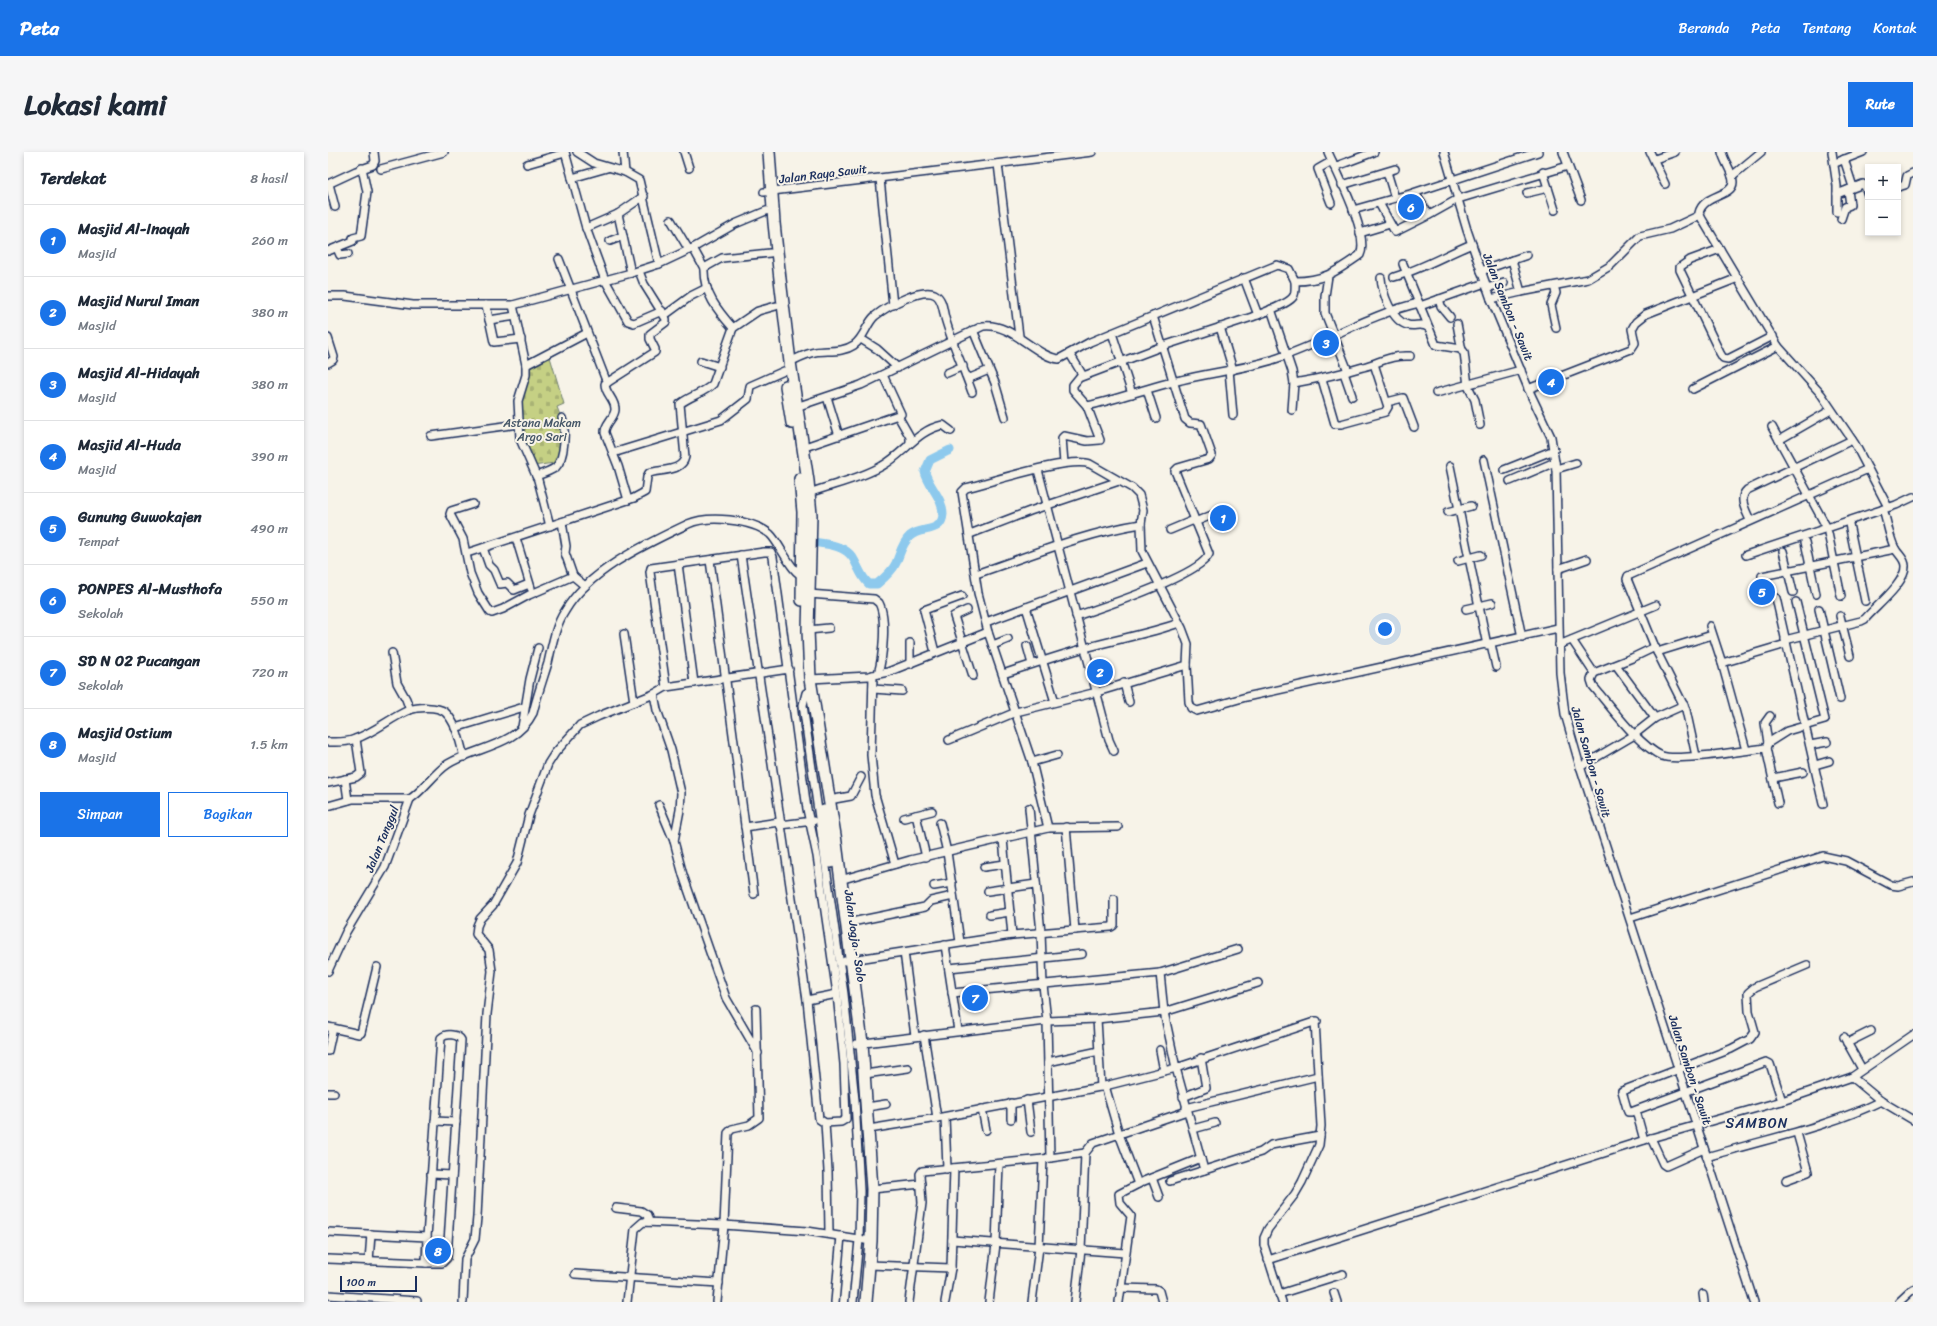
<!DOCTYPE html>
<html lang="id">
<meta charset="utf-8">
<style>
body{margin:0;font-family:Sriracha,sans-serif;background:#f6f6f7;color:#1f2937}
.controls{position:absolute;right:12px;top:12px;display:grid;overflow:hidden;border-radius:0px;box-shadow:0 2px 6px #0003}
.controls button{width:36px;height:36px;display:grid;place-items:center;padding:0;border:0;border-bottom:1px solid #e0e1e3;background:#fff;color:#1f2937;font:20px sans-serif}
.scale{position:absolute;left:12px;bottom:10px;width:77px;box-sizing:border-box;padding-left:4px;border:2px solid #1b2f5e;border-top:0;font-size:11px;line-height:14px;white-space:nowrap;color:#1b2f5e;-webkit-text-stroke:3px #f7f3e8;paint-order:stroke}
.you{position:absolute;left:1057px;top:477px;width:14px;height:14px;margin:-10px;border:3px solid #fff;border-radius:50%;background:#1a73e8;box-shadow:0 0 0 6px #1a73e833}
.badge{display:grid;place-items:center;width:26px;height:26px;border-radius:50%;background:#1a73e8;color:#fff;font-size:13px;font-weight:700}
.pin{position:absolute;translate:-50% -50%;border:2px solid #fff;box-shadow:0 1px 4px #0006}
.list{margin:0;padding:0;list-style:none}
h2{display:flex;justify-content:space-between;align-items:center;height:52px;margin:0;padding:0 16px;font-size:17px}
h2 small{font-size:13px;font-weight:400;color:#747a83}
.list li{display:grid;grid-template-columns:26px 1fr auto;gap:12px;align-items:center;box-sizing:border-box;height:72px;padding:0 16px;border-top:1px solid #e0e1e3}
.list b{display:block;font-size:15px;white-space:nowrap}
.list p{margin:0;font-size:13px;white-space:nowrap;color:#747a83}
.list em{font-size:13px;font-style:normal;color:#747a83}
.actions{display:flex;gap:8px;padding:12px 16px}
.actions a{flex:1;padding:9px 0;border:1px solid #1a73e8;border-radius:0px;text-align:center;font-size:14px;color:#1a73e8}
.actions .main{background:#1a73e8;color:#fff}
.map{position:relative;flex:none;width:1585px;height:1150px;overflow:hidden;border-radius:0px}
header{display:flex;align-items:center;gap:24px;box-sizing:border-box;height:56px;padding:0 20px;background:#1a73e8;color:#fff}
header strong{font-size:19px}
nav{display:flex;gap:22px;margin-inline-start:auto;font-size:14px}
.intro{display:flex;align-items:center;justify-content:space-between;box-sizing:border-box;height:96px;padding:0 24px}
h1{margin:0;font-size:28px}
.button{padding:10px 18px;border-radius:0px;background:#1a73e8;color:#fff;font-size:14px;font-weight:700}
main{display:flex;gap:24px;padding:0 24px}
aside{flex:1;background:#fff;border-radius:0px;box-shadow:0 2px 6px #0003}
.map>svg:first-child{display:block}
</style>
<header>
<strong>Peta</strong>
<nav><a>Beranda</a><a>Peta</a><a>Tentang</a><a>Kontak</a></nav>
</header>
<div class="intro"><h1>Lokasi kami</h1><a class="button">Rute</a></div>
<main>
<aside>
<h2>Terdekat<small>8 hasil</small></h2>
<ul class="list">
<li><span class="badge">1</span><div><b>Masjid Al-Inayah</b><p>Masjid</p></div><em>260 m</em></li>
<li><span class="badge">2</span><div><b>Masjid Nurul Iman</b><p>Masjid</p></div><em>380 m</em></li>
<li><span class="badge">3</span><div><b>Masjid Al-Hidayah</b><p>Masjid</p></div><em>380 m</em></li>
<li><span class="badge">4</span><div><b>Masjid Al-Huda</b><p>Masjid</p></div><em>390 m</em></li>
<li><span class="badge">5</span><div><b>Gunung Guwokajen</b><p>Tempat</p></div><em>490 m</em></li>
<li><span class="badge">6</span><div><b>PONPES Al-Musthofa</b><p>Sekolah</p></div><em>550 m</em></li>
<li><span class="badge">7</span><div><b>SD N 02 Pucangan</b><p>Sekolah</p></div><em>720 m</em></li>
<li><span class="badge">8</span><div><b>Masjid Ostium</b><p>Masjid</p></div><em>1.5 km</em></li>
</ul>
<div class="actions"><a class="main">Simpan</a><a>Bagikan</a></div>
</aside>
<div class="map">
<svg width="1585" height="1150" viewBox="0 0 1585 1150">
<defs>
<pattern id="cemetery-stones" width="16" height="16" patternUnits="userSpaceOnUse"><rect width="16" height="16" fill="#c5d084"/><path d="M2 7V4a2 2 0 0 1 4 0v3zM10 15v-3a2 2 0 0 1 4 0v3z" fill="#a9b374"/></pattern>
</defs>
<rect width="100%" height="100%" fill="#f7f3e8"/>
<filter id="ink" filterUnits="userSpaceOnUse"><feTurbulence type="fractalNoise" baseFrequency=".025" numOctaves="2"/><feDisplacementMap in="SourceGraphic" scale="8" xChannelSelector="R" yChannelSelector="G"/><feConvolveMatrix kernelMatrix="1 2 1 2 8 2 1 2 1" color-interpolation-filters="sRGB"/></filter>
<g filter="url(#ink)">
<polygon fill="url(#cemetery-stones)" stroke="#708071" points="222,205 236,252 229,255 236,274 231,307 226,311 205,314 195,291 192,246 200,213"/>
<g fill="none" stroke-linecap="round" stroke-linejoin="round">
<path stroke="#8dc9ed" stroke-width="9" d="M477,389C493,392 515,391 525,406C531,416 533,425 541,432H549C555,427 565,418 568,411C572,402 574,391 582,384C593,374 614,382 615,362C615,346 600,334 597,320L602,308L622,298"/>
<defs>
<g id="minor">
<polyline points="237,0 258,76 277,128 300,169 306,171 334,159"/>
<polyline points="249,0 266,11 297,20 311,28 331,112"/>
<polyline points="295,0 297,20"/>
<polyline points="356,0 361,16"/>
<polyline points="1116,0 1139,78 1163,147 1203,243 1223,285 1228,317 1232,521 1237,562 1251,611 1426,1150"/>
<polyline points="1235,0 1253,48"/>
<polyline points="1322,0 1337,32"/>
<path d="M1394,0C1396,10 1405,20 1405,30C1405,45 1375,42 1371,61L1374,67L1450,194L1493,242L1527,292L1560,355"/>
<polyline points="1504,0 1509,34 1509,60"/>
<polyline points="1327,7 1347,0"/>
<polyline points="1516,7 1525,35"/>
<polyline points="1507,11 1535,0"/>
<polyline points="199,12 237,1"/>
<polyline points="670,12 691,184"/>
<polyline points="1006,15 1046,0"/>
<polyline points="53,17 116,0"/>
<polyline points="1059,20 1067,46"/>
<polyline points="1215,20 1227,58"/>
<polyline points="1404,24 1433,0"/>
<polyline points="244,26 279,16"/>
<polyline points="552,27 565,153"/>
<polyline points="0,32 28,19 45,13 47,9 46,0"/>
<polyline points="1,32 7,55"/>
<polyline points="1014,33 1067,17"/>
<polyline points="1570,35 1577,33 1579,24 1585,21"/>
<polyline points="436,40 764,0"/>
<polyline points="1087,41 1101,63"/>
<polyline points="1199,41 1220,36"/>
<polyline points="1509,42 1535,32 1537,34 1540,43"/>
<polyline points="1003,51 990,17 1004,9"/>
<polyline points="1051,51 1067,80 1105,61 1130,47 1240,14"/>
<polyline points="1025,58 1082,42 1210,0"/>
<polyline points="290,62 303,121"/>
<polyline points="1513,67 1517,55 1522,53 1520,38"/>
<polyline points="343,68 361,98"/>
<polyline points="258,76 290,62 316,44"/>
<polyline points="1032,81 1062,72"/>
<polyline points="282,89 295,84"/>
<polyline points="9,96 12,103 20,102"/>
<polyline points="365,96 376,116"/>
<polyline points="1392,97 1362,108 1352,115 1352,118 1392,201 1395,206 1400,207 1445,184"/>
<polyline points="0,99 25,89 25,86 33,84 39,40 34,16"/>
<polyline points="231,107 279,231"/>
<polyline points="1184,108 1193,140"/>
<polyline points="1075,112 1108,193 1133,197 1136,200 1140,234 1147,248 1152,273"/>
<polyline points="1153,119 1199,103"/>
<polyline points="1000,124 997,144 997,161 1020,219"/>
<path d="M1066,125C1094,117 1117,103 1144,92"/>
<polyline points="916,126 930,163"/>
<path d="M1053,126C1054,140 1064,170 1080,173C1087,175 1094,170 1101,176"/>
<polyline points="1226,134 1228,141 1223,153 1228,176"/>
<polyline points="1159,136 1176,131"/>
<polyline points="0,144 17,144 85,153 185,153 303,121 331,112 365,96 407,72 438,59"/>
<polyline points="1111,147 1113,154 1122,165"/>
<polyline points="1163,147 1193,140 1260,127 1282,114 1312,84 1342,77 1372,63"/>
<polyline points="158,153 166,190 193,187"/>
<polyline points="185,153 198,213 198,223 190,249 192,287 210,328 222,374"/>
<polyline points="1092,154 1157,131"/>
<polyline points="943,157 964,219 966,231 964,258"/>
<polyline points="337,163 363,144 379,136"/>
<polyline points="161,168 188,164"/>
<polyline points="1129,172 1134,199"/>
<polyline points="892,175 905,218"/>
<path d="M405,176C390,159 375,141 376,116L394,106L442,101"/>
<polyline points="645,178 667,231 677,265"/>
<polyline points="784,181 804,242"/>
<polyline points="0,186 6,205 5,208 0,211"/>
<polyline points="533,187 549,197 570,216"/>
<polyline points="373,209 392,215"/>
<path d="M462,210C470,206 479,201 487,200C501,198 514,201 526,193C537,185 538,172 547,164C558,155 595,134 608,143C615,148 615,159 617,166C624,191 635,215 644,240"/>
<polyline points="198,213 259,181"/>
<polyline points="901,218 905,263"/>
<polyline points="619,221 635,214"/>
<polyline points="1016,221 1024,244"/>
<polyline points="638,223 642,226 661,218"/>
<path d="M753,225L835,194L924,165C934,161 959,153 965,145C968,141 967,133 967,129"/>
<polyline points="994,227 1007,272 1013,272 1057,260 1060,255 1046,212"/>
<path d="M966,231C989,227 1012,222 1035,215C1054,210 1061,203 1082,204"/>
<polyline points="1200,237 1303,197 1307,191 1304,177 1308,170 1318,162 1410,126"/>
<polyline points="1365,237 1450,194"/>
<polyline points="819,238 828,266"/>
<polyline points="1108,241 1193,218"/>
<polyline points="499,245 511,284"/>
<polyline points="1059,250 1075,246 1086,275"/>
<path d="M759,254C791,247 821,235 853,228C885,220 919,217 950,206C998,190 1042,162 1091,151"/>
<path d="M465,256L533,233L655,174C683,170 708,205 731,207L762,190L949,113L961,117L967,129C996,129 1009,119 1032,103C1042,83 1009,21 1000,0"/>
<polyline points="570,264 582,285 582,291 581,292"/>
<polyline points="1444,275 1499,376"/>
<polyline points="103,284 191,272"/>
<polyline points="1451,288 1503,258"/>
<polyline points="474,296 573,262 555,223"/>
<polyline points="285,301 393,268 420,247 422,234 456,219"/>
<polyline points="1156,308 1194,485"/>
<polyline points="736,311 734,286 736,284 759,289 772,288 759,254 745,238 745,233 754,222 742,202"/>
<polyline points="1122,314 1159,493"/>
<polyline points="1228,317 1248,311"/>
<polyline points="710,318 781,588 786,599"/>
<polyline points="1176,318 1226,298"/>
<path d="M208,324C214,322 223,319 228,315C237,306 238,277 234,266"/>
<polyline points="1182,329 1227,310"/>
<path d="M481,341C505,332 532,327 554,314C576,302 589,278 615,273L623,279"/>
<path d="M300,348L290,314L277,281C276,272 286,267 287,258C288,248 277,242 277,232L327,200V197L322,187V182L338,170V167L316,132L311,119"/>
<polyline points="145,352 123,359 122,362 135,387 142,421 150,441 162,460 164,461 175,457 201,443 245,424 257,434"/>
<polyline points="1120,360 1143,354"/>
<path d="M1422,368C1418,359 1410,346 1419,338L1524,288"/>
<polyline points="234,370 238,394 237,401 245,424"/>
<polyline points="867,370 896,358"/>
<polyline points="1521,372 1537,449"/>
<polyline points="842,378 866,368"/>
<polyline points="1500,381 1513,444"/>
<polyline points="642,382 702,359 791,329"/>
<polyline points="188,386 203,436"/>
<polyline points="1477,390 1488,442"/>
<polyline points="155,396 161,413 166,418 172,432 179,431 186,438 201,432"/>
<polyline points="1455,399 1465,440"/>
<path d="M139,401L306,346L317,340L319,325L321,321C333,317 354,320 357,305L352,252C362,244 376,241 385,232L405,176L430,159L448,154"/>
<polyline points="413,403 479,848 491,967 497,971 500,1019 501,1081"/>
<polyline points="1418,403 1568,353 1585,345"/>
<polyline points="382,408 426,742"/>
<polyline points="1130,409 1153,403"/>
<polyline points="350,412 366,531"/>
<polyline points="1230,417 1259,407"/>
<path d="M648,422C701,404 756,381 813,372"/>
<polyline points="1434,424 1567,397"/>
<path d="M481,442L546,447L551,451C559,466 555,505 550,522"/>
<polyline points="1448,446 1495,652"/>
<polyline points="698,455 727,550"/>
<polyline points="1138,457 1164,451"/>
<polyline points="1491,457 1512,547"/>
<polyline points="639,458 626,464 645,524"/>
<path d="M748,464C772,456 873,423 881,402L847,319L850,316L881,307L884,303L873,272L862,271L857,267L825,164"/>
<polyline points="1512,464 1522,504"/>
<polyline points="658,470 819,411"/>
<polyline points="1382,474 1394,511 1418,598"/>
<polyline points="480,478 501,476"/>
<polyline points="296,482 306,550"/>
<polyline points="1244,488 1266,521 1304,506 1327,495"/>
<path d="M1457,488L1533,469L1537,467C1548,454 1578,431 1577,414C1577,407 1571,403 1568,398C1562,390 1559,368 1555,357"/>
<polyline points="1163,492 1168,515"/>
<polyline points="665,493 680,487"/>
<polyline points="1231,493 1328,453"/>
<polyline points="699,494 704,512"/>
<polyline points="607,500 596,458 634,444"/>
<polyline points="1329,500 1384,483"/>
<polyline points="64,501 69,531 78,547 82,558"/>
<polyline points="1394,511 1458,492"/>
<polyline points="582,512 582,491"/>
<polyline points="859,513 861,550 863,556 869,559 918,545 1230,476"/>
<polyline points="1288,513 1327,566"/>
<polyline points="461,517 338,535 322,420 323,416 436,400 443,400 445,405 479,657 489,704 509,842 516,912 518,967 513,970 497,971"/>
<path d="M1266,521L1263,528L1265,534C1282,554 1311,594 1334,604C1350,610 1418,598 1438,596"/>
<path d="M675,522C702,513 729,504 757,496C789,487 820,482 851,471"/>
<polyline points="545,523 543,603 547,643 567,712"/>
<polyline points="482,527 541,524 560,520 660,480"/>
<polyline points="796,531 801,550"/>
<polyline points="338,535 326,542 329,558 343,598 353,641 352,658 346,689 355,723 398,846 430,901"/>
<polyline points="545,537 574,539"/>
<polyline points="478,541 475,553 516,842 527,948 532,1039 531,1088 525,1150"/>
<polyline points="1442,564 1437,571 1440,591 1438,596 1450,651"/>
<polyline points="194,575 202,527 210,496"/>
<polyline points="127,576 196,555"/>
<path d="M621,588L688,560L769,540L859,513L860,492L854,476L814,399L813,372L815,358L811,343L804,336L762,312C742,304 663,330 638,336L634,340L650,441L660,480L704,610L720,676"/>
<path d="M0,590C9,590 18,591 27,587C47,580 62,566 81,558C90,555 109,554 117,560C129,571 132,591 136,605"/>
<polyline points="1440,591 1459,579 1497,568 1468,450"/>
<polyline points="1482,593 1499,590"/>
<polyline points="1368,604 1358,558 1329,500 1299,427 1300,424 1540,317"/>
<polyline points="704,610 729,603"/>
<polyline points="1487,613 1501,609"/>
<polyline points="1252,615 1303,585 1327,566 1356,553"/>
<polyline points="1445,626 1475,620"/>
<polyline points="17,627 20,648"/>
<polyline points="0,631 28,625 33,621 28,587"/>
<polyline points="501,648 523,644 533,625"/>
<polyline points="331,653 346,689"/>
<path d="M0,654L25,647H82C96,638 106,621 120,612C149,594 188,595 205,561C209,544 215,527 220,511C224,494 227,474 237,459C261,418 318,392 360,372C380,363 424,367 442,382C452,391 464,423 476,424"/>
<polyline points="701,656 713,781 715,833 719,869 722,1006"/>
<polyline points="588,663 598,705"/>
<polyline points="576,666 604,659"/>
<polyline points="612,671 619,700 632,790"/>
<polyline points="452,673 485,669"/>
<polyline points="417,675 451,670"/>
<polyline points="738,675 747,778"/>
<polyline points="675,687 684,783"/>
<polyline points="656,715 677,712"/>
<polyline points="512,728 582,708 720,676 790,675"/>
<polyline points="606,734 624,731"/>
<polyline points="660,739 708,732"/>
<polyline points="662,763 682,760"/>
<polyline points="1302,766 1495,704 1518,709 1563,733 1570,734 1585,730"/>
<polyline points="519,771 597,755 603,749 625,744"/>
<polyline points="617,793 630,879"/>
<polyline points="576,800 587,884"/>
<polyline points="517,809 684,783 783,775 786,773 786,747"/>
<polyline points="621,816 754,802"/>
<polyline points="0,819 18,780 57,715 82,647"/>
<polyline points="832,821 836,860 848,916 876,1018"/>
<polyline points="624,841 832,821 910,797"/>
<polyline points="479,848 509,842"/>
<polyline points="769,867 773,935"/>
<polyline points="0,875 31,882 33,881 49,815"/>
<polyline points="596,883 609,966"/>
<polyline points="1516,885 1534,917"/>
<polyline points="1519,891 1543,879"/>
<polyline points="528,892 719,869 769,867 836,860 930,831"/>
<polyline points="832,898 836,919"/>
<polyline points="0,899 5,876"/>
<polyline points="720,910 771,899"/>
<polyline points="537,922 580,916"/>
<polyline points="1524,925 1585,883"/>
<polyline points="777,934 791,982 810,1032"/>
<polyline points="0,941 6,941"/>
<polyline points="855,945 878,936 873,906"/>
<polyline points="699,948 703,980"/>
<polyline points="1454,949 1442,912 1438,910 1303,960 1300,960 1294,939 1403,897 1422,887 1427,880 1421,859 1420,841 1427,835 1479,813"/>
<polyline points="683,951 683,967"/>
<polyline points="539,955 558,952"/>
<polyline points="858,956 990,924"/>
<polyline points="654,957 658,978"/>
<polyline points="1308,959 1316,988"/>
<polyline points="617,965 619,1017"/>
<polyline points="107,969 128,970"/>
<polyline points="541,977 609,966 777,934 848,916 989,869"/>
<polyline points="865,977 887,971"/>
<polyline points="1323,986 1335,1012 1338,1014 1376,997"/>
<path d="M1379,1005C1437,987 1498,976 1553,949"/>
<polyline points="103,1022 124,1023"/>
<polyline points="824,1026 831,1045"/>
<polyline points="1458,1028 1480,1020 1469,981"/>
<polyline points="842,1029 933,1000 943,993 992,984"/>
<polyline points="544,1037 593,1032"/>
<polyline points="288,1056 313,1059 319,1063 321,1070"/>
<polyline points="0,1080 99,1085 98,1111 0,1107"/>
<polyline points="624,1088 797,1101"/>
<polyline points="940,1108 1323,986 1454,949 1524,925 1553,949 1585,968"/>
<polyline points="41,1109 43,1082"/>
<path d="M98,1111H114L119,1106L133,888C130,882 118,881 113,886L99,1085"/>
<polyline points="541,1113 623,1116"/>
<polyline points="247,1122 391,1131"/>
<polyline points="793,1136 828,1137 831,1139 834,1150"/>
<polyline points="1006,1141 1009,1150"/>
<polyline points="951,1142 1015,1122"/>
<polyline points="1375,1142 1376,1150"/>
<polyline points="0,1143 89,1149"/>
<polyline points="135,1150 137,1107 147,1087 149,1065 159,862 164,819 161,798 148,782 149,774 152,767 165,753 189,711 201,663 220,612 227,601 252,573 271,564 326,542"/>
<polyline points="299,1150 307,1077 315,1070 396,1073 400,981 404,977 421,973 431,966 428,857"/>
<polyline points="389,1150 396,1073 479,1079 543,1089"/>
<polyline points="507,1150 513,1084"/>
<polyline points="581,1150 594,1051 592,1022 594,1019 715,1007 757,1001"/>
<polyline points="617,1150 623,1116 626,1016"/>
<polyline points="661,1150 668,1092 671,1012"/>
<polyline points="704,1150 711,1095 715,1007"/>
<polyline points="747,1150 753,1098 757,1001 765,991 859,959"/>
<polyline points="791,1150 803,1064 792,1051 791,1042 816,1029 873,1006"/>
<polyline points="954,1150 936,1093 936,1086 940,1077 967,1042 974,1030 991,993 993,974 987,869"/>
<polyline points="1571,1150 1585,1137"/>
</g>
<g id="highway">
<polyline points="441,0 446,71 452,127 462,210 480,329 483,363 480,478 482,527 507,683 534,891 544,1037 543,1089 538,1150"/>
<polyline points="458,234 464,271"/>
<polyline points="472,327 475,360 474,448"/>
<polyline points="496,659 503,710"/>
</g>
</defs>
<use href="#minor" stroke="#1b2f5e" stroke-width="10"/>
<use href="#highway" stroke="#1b2f5e" stroke-width="14"/>
<use href="#minor" stroke="#f7f3e8" stroke-width="7"/>
<use href="#highway" stroke="#f7f3e8" stroke-width="11"/>
</g>
</g>
<g text-anchor="middle" dominant-baseline="central" stroke-width="4" stroke-linejoin="round" paint-order="stroke">
<g font-size="12" fill="#1b2f5e" stroke="#f7f3e8">
<text transform="translate(495 22) rotate(-7)">Jalan Raya Sawit</text>
<text transform="translate(1180 155) rotate(68)">Jalan Sambon - Sawit</text>
<text transform="translate(1263 610) rotate(74)">Jalan Sambon - Sawit</text>
<text transform="translate(54 687) rotate(-68)">Jalan Tanggul</text>
<text transform="translate(527 784) rotate(82)">Jalan Jogja - Solo</text>
<text transform="translate(1362 918) rotate(72)">Jalan Sambon - Sawit</text>
</g>
<g font-size="12" fill="#465768" stroke="#f7f3e8">
<text x="214" y="271">Astana Makam<tspan x="214" dy="14">Argo Sari</tspan></text>
</g>
<g font-size="14" letter-spacing="1" fill="#1b2f5e" stroke="#f7f3e8">
<text x="1429" y="971">SAMBON</text>
</g>
</g>
</svg>
<div class="controls">
<button>+</button>
<button>−</button>
</div>
<div class="scale">100 m</div>
<div class="you"></div>
<div class="pin badge" style="left:895px;top:366px">1</div>
<div class="pin badge" style="left:772px;top:520px">2</div>
<div class="pin badge" style="left:998px;top:191px">3</div>
<div class="pin badge" style="left:1223px;top:230px">4</div>
<div class="pin badge" style="left:1434px;top:440px">5</div>
<div class="pin badge" style="left:1083px;top:55px">6</div>
<div class="pin badge" style="left:647px;top:846px">7</div>
<div class="pin badge" style="left:110px;top:1099px">8</div>
</div>
</main>
